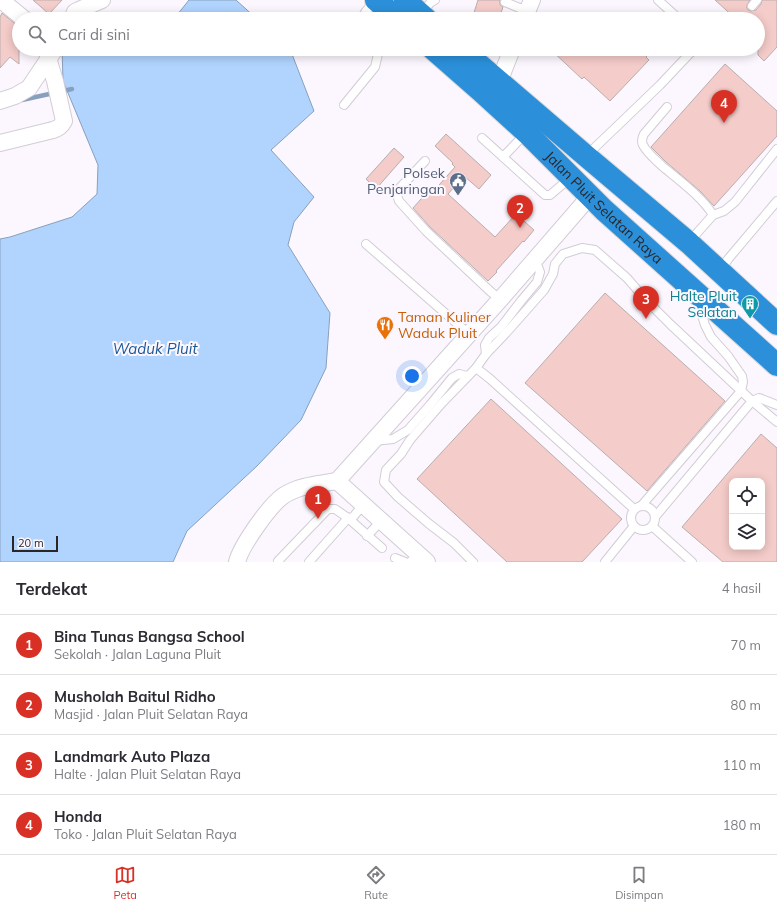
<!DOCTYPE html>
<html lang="id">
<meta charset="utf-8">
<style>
body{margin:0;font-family:Mulish,sans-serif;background:#f2f2f3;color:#2b2b33}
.controls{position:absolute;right:12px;bottom:12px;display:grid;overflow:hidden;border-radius:8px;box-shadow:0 2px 10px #0003}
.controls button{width:36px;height:36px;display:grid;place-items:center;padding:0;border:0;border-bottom:1px solid #e1e1e2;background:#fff;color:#2b2b33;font:20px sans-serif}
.scale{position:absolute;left:12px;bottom:10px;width:46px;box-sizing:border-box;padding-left:4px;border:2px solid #282629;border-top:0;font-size:11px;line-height:14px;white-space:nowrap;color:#282629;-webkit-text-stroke:3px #fcf7fe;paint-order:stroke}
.you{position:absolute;left:412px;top:376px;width:14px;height:14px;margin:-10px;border:3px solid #fff;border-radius:50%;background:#1a73e8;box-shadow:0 0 0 6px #1a73e833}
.badge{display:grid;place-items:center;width:26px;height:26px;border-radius:50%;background:#d93025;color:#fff;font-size:13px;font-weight:700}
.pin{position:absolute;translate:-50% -33px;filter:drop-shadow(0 1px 2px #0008)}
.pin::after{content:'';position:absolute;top:21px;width:14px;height:12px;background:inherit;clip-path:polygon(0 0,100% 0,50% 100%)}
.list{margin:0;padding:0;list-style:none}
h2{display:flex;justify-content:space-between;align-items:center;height:52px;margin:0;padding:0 16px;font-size:17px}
h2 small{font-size:13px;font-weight:400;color:#7c7c81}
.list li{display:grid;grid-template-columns:26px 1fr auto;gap:12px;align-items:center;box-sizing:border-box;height:60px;padding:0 16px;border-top:1px solid #e1e1e2}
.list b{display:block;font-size:15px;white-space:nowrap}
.list p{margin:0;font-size:13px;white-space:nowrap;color:#7c7c81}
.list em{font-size:13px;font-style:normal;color:#7c7c81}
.icon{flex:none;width:22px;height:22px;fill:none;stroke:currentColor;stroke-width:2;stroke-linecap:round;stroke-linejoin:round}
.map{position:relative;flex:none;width:777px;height:562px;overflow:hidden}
.search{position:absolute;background:#fff;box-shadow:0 2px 10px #0003;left:12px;right:12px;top:12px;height:44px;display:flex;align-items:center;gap:10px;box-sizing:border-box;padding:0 14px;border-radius:22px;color:#7c7c81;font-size:15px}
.sheet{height:292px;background:#fff}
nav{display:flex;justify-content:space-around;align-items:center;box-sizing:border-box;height:56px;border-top:1px solid #e1e1e2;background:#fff;font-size:11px;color:#7c7c81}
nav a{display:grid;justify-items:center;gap:2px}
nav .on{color:#d93025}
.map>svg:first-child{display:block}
</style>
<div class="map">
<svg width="777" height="562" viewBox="0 0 777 562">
<rect width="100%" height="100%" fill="#fcf7fe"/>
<g fill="#b0d4fd" stroke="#87a0bd">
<polygon points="189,0 236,0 257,19 167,19 177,15"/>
<polygon points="62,49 290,49 314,111 271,150 314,197 294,222 288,245 330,313 326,368 301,420 257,466 187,531 173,562 0,562 0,239 10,237 72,217 97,194 98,165 63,81"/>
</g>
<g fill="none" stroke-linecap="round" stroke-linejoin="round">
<polyline stroke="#87a0bd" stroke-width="4.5" points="22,100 72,89"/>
</g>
<g fill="#f4ccc9" stroke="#b9aead" fill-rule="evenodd">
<polygon points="33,0 62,0 49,14"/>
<polygon points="478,0 500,0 500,5 503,7 499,19 472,19"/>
<polygon points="715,0 750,0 747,5 747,8 748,10 751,11 756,10 761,4 762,0 777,0 777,47 764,61 758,55 758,19 736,19"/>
<polygon points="2,13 19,27 19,64 10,57 0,68 0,17"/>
<polygon points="550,49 609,49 615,54 620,49 654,49 646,57 649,60 610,101 584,77 582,79"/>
<polygon points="725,64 777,111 777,136 714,206 700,191 666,162 651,147"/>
<polygon points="446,134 491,175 479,189 464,176 448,194 495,237 516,214 534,230 524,242 523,241 496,271 497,272 488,281 430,227 413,208 429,190 432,193 455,167 452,164 453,163 435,146"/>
<polygon points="394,148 404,157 376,189 366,179"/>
<polygon points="605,293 725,401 647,491 525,383"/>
<polygon points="491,399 622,519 582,562 507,562 417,479"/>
<path d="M761,434L777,448V562H723L682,527ZM732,481H762V547H732Z"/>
</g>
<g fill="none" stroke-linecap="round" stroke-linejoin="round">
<defs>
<g id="lane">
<polyline points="658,0 679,19"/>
<polyline points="505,2 527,11"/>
<polyline points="752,6 757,0"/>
<polyline points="421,14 430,3 435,0"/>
<polyline points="361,19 366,11 375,1"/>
<polyline points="344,105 375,67 378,54 375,49"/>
<path d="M667,107L644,134C642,138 641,141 643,145C647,153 656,160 662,166C679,180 702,197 713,215L689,242"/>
<polyline points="482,138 545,195 550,195 570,178"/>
<polyline points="586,156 660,85 694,49"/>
<polyline points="503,157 526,133"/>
<polyline points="425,161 396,192 399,201 426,231 491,292 500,299"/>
<polyline points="713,215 724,211 735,202 777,149"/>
<polyline points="366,244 469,334"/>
<polyline points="720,270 729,258 777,201"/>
<polyline points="486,354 485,345 489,338 501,327 521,301 537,282 540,272 535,259"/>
<polyline points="476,368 489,378 634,509"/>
<polyline points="374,441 393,439 408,430 430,405 452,378 459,374 467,376"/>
<polyline points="642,505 741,391 743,382 742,376 728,356 711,337 705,325 698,302"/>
<circle cx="643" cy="518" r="12"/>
<polyline points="655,517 752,401 759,398 777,405"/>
<polyline points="652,526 692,562"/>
<polyline points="367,536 381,521"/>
<polyline points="395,558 405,562"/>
<polyline points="279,562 278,561 328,509 335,509 348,518 382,548"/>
<polyline points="309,562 348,518 353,517 363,505"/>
<polyline points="410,562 418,555"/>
<polyline points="473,562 454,543 428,523 398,497 384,482 386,470 401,454 410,440 442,403 476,368 486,354 506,333 544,290 553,274 555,264 563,254 582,248 595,250 627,278 647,301 670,324 752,401 777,422"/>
<polyline points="605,562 634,526"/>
</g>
<g id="street">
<polyline points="1,0 24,19"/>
<polyline points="72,19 75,12 79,10 102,0"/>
<polyline points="524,19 532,0"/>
<polyline points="499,82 512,49"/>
<polyline points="0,101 15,96 29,88 55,49"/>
<path d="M0,143L53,130C58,128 61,127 64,121L55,81L48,58"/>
<polyline points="337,481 427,562"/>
<path d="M237,562C241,546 269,506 283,496C287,493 292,491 297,489C307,485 325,483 337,481L505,294L590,196"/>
</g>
<g id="highway">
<polyline points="376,0 398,19"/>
<polyline points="405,0 426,19"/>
<path id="s1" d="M433,49L482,92L527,133L604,210L777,365"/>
<polyline points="461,49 586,156 689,243 777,324"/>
</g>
</defs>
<use href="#lane" stroke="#d2ccd5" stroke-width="10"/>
<use href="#street" stroke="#d2ccd5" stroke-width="18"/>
<use href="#highway" stroke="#d8d8d8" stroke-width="24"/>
<use href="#lane" stroke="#fff" stroke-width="8"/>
<use href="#street" stroke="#fff" stroke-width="16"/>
<use href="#highway" stroke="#2b90d9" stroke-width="22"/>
</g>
<defs>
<symbol id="civic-pin" viewBox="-11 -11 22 30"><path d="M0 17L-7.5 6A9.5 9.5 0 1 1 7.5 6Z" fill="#5c6f8a" stroke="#fcf7fe"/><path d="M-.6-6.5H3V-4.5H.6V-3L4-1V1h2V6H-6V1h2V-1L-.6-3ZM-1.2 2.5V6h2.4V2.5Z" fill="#fff"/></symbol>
<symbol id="building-pin" viewBox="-11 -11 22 30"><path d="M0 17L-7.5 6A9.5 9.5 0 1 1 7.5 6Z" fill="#0f9aa8" stroke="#fcf7fe"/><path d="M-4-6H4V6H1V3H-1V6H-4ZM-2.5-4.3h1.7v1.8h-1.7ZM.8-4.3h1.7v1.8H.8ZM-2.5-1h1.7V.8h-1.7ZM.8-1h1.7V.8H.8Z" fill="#fff"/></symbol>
<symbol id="restaurant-pin" viewBox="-11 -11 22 30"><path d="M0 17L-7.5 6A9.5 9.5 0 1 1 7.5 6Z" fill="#e8710a" stroke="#fcf7fe"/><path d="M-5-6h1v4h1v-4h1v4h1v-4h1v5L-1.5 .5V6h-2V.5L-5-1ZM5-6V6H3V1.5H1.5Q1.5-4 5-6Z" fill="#fff"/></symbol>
</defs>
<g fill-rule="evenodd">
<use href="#civic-pin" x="448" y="171" width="20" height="27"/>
<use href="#building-pin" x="740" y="294" width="20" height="27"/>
<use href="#restaurant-pin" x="375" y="315" width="20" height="27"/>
</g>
<g text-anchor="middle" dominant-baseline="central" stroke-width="4" stroke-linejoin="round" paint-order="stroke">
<g font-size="14" fill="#4e5e75" stroke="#fcf7fe" text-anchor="end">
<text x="445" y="173">Polsek<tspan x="445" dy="16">Penjaringan</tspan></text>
</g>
<g font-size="14" fill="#282629" stroke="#fcf7fe">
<text stroke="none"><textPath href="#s1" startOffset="233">Jalan Pluit Selatan Raya</textPath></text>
</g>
<g font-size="14" fill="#0d838f" stroke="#fcf7fe" text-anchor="end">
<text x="737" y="296">Halte Pluit<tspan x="737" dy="16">Selatan</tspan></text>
</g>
<g font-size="14" fill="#c56008" stroke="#fcf7fe" text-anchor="start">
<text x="398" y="317">Taman Kuliner<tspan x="398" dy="16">Waduk Pluit</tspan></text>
</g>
<g font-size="15" font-style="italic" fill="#1b5895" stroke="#fcf7fe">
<text x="155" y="348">Waduk Pluit</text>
</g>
</g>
</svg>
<div class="controls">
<button><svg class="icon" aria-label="locate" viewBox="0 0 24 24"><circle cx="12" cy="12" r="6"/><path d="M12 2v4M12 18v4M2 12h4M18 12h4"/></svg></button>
<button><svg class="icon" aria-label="layers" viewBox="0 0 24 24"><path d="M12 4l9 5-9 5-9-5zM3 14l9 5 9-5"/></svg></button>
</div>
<div class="scale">20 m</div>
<div class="you"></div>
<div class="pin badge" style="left:318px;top:519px">1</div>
<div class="pin badge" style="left:520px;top:228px">2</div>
<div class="pin badge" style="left:646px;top:319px">3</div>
<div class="pin badge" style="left:724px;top:123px">4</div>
<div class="search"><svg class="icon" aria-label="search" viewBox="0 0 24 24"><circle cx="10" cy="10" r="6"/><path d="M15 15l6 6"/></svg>Cari di sini</div>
</div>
<section class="sheet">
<h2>Terdekat<small>4 hasil</small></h2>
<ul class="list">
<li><span class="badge">1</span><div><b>Bina Tunas Bangsa School</b><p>Sekolah · Jalan Laguna Pluit</p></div><em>70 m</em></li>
<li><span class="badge">2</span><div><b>Musholah Baitul Ridho</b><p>Masjid · Jalan Pluit Selatan Raya</p></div><em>80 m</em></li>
<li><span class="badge">3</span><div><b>Landmark Auto Plaza</b><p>Halte · Jalan Pluit Selatan Raya</p></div><em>110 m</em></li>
<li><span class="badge">4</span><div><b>Honda</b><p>Toko · Jalan Pluit Selatan Raya</p></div><em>180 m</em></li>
</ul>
</section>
<nav>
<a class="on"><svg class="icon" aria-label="map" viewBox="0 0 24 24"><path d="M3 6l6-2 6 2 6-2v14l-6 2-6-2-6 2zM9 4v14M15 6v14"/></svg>Peta</a>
<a><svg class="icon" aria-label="directions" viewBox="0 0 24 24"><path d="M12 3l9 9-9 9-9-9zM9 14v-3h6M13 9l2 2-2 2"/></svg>Rute</a>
<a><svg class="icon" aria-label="saved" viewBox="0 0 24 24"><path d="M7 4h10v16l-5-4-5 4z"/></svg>Disimpan</a>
</nav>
